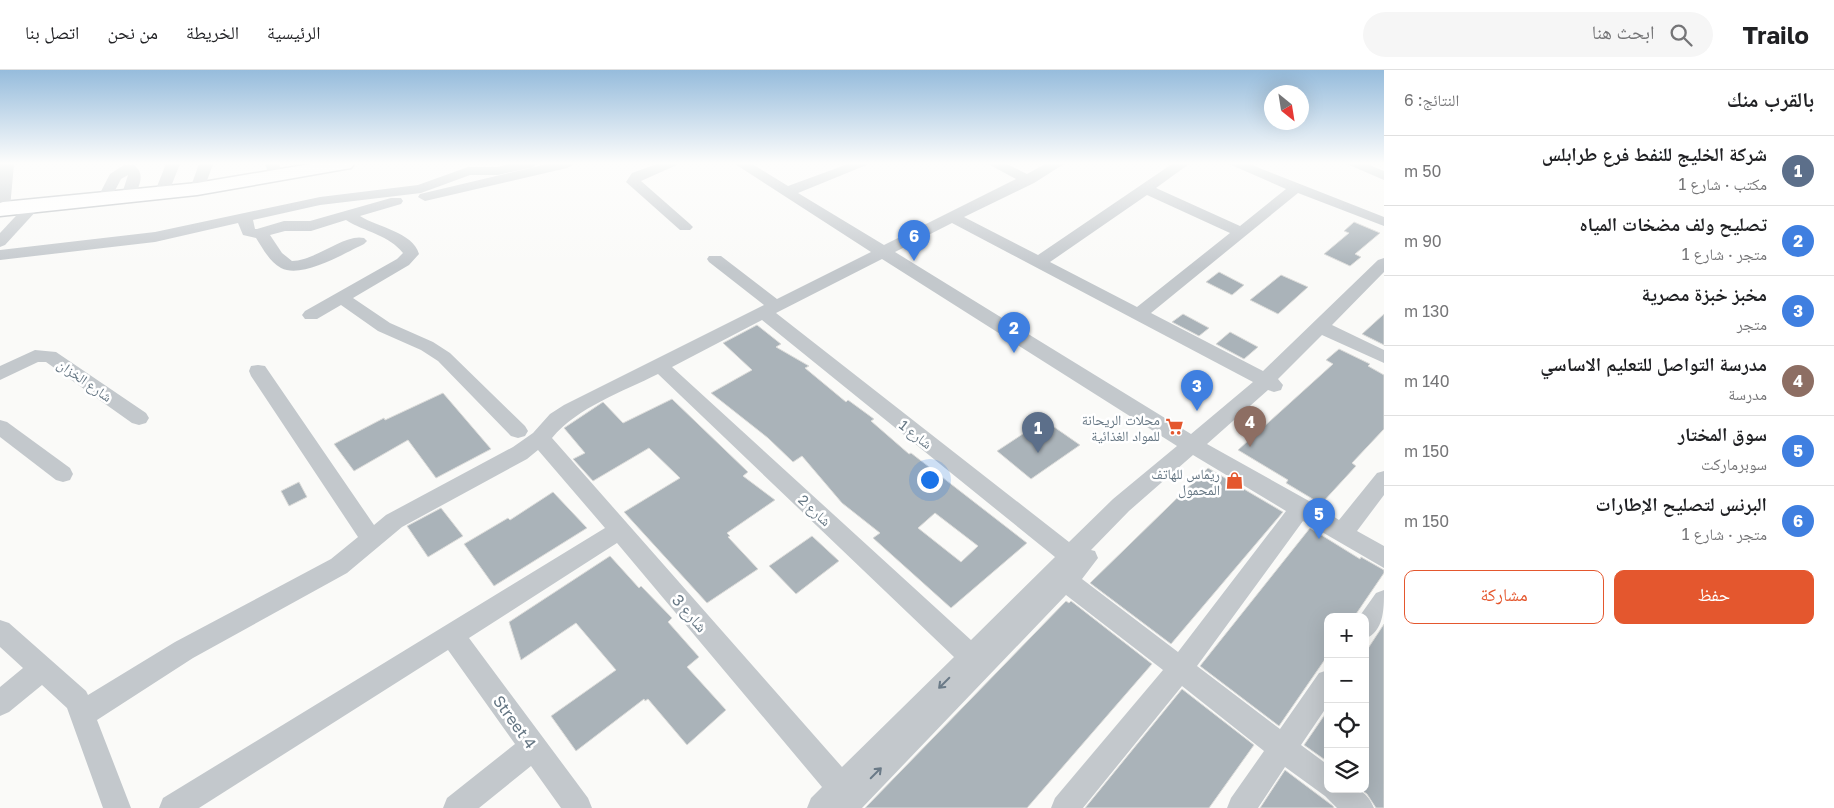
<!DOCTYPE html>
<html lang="ar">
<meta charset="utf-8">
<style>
body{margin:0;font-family:"Golos Text","Noto Naskh Arabic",sans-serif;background:#f6f6f6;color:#202124;direction:rtl}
.controls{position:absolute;right:15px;bottom:15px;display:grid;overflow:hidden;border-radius:10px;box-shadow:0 5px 20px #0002}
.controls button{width:45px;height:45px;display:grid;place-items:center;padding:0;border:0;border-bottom:1px solid #e0e0e0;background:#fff;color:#202124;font:25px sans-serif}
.compass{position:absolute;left:1264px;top:15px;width:45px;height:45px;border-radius:50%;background:#fff;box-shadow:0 5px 20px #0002;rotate:150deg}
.you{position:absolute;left:929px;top:409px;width:18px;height:18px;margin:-12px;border:4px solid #fff;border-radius:50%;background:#1a73e8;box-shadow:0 0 0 8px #1a73e833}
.badge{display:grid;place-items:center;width:32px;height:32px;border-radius:50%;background:#e4572e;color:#fff;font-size:16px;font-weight:700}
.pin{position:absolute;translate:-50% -41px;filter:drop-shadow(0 1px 2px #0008)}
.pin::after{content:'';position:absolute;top:26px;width:18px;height:15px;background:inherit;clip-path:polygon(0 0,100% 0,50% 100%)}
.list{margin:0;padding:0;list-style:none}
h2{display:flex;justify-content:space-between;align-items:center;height:65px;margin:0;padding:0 20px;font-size:21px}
h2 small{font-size:16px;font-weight:400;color:#757577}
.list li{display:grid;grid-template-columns:32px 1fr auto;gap:15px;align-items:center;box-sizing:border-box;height:70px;padding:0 20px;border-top:1px solid #e0e0e0}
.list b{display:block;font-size:19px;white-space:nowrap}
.list p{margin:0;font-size:16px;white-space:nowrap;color:#757577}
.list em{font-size:16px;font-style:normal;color:#757577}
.actions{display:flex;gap:10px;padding:15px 20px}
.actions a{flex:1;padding:11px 0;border:1px solid #e4572e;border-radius:10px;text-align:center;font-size:18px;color:#e4572e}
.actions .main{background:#e4572e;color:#fff}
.icon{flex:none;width:28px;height:28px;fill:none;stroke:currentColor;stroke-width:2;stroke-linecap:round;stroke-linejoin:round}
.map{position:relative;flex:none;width:1384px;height:738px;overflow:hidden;direction:ltr}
header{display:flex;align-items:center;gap:30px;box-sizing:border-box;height:70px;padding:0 25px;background:#fff;border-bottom:1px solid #e0e0e0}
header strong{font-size:24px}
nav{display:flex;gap:28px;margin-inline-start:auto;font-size:18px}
.search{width:350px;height:45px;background:#f6f6f6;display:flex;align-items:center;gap:12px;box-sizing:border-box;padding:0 18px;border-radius:28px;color:#757577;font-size:19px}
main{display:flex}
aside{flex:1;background:#fff}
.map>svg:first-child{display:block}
</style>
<header>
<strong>Trailo</strong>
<div class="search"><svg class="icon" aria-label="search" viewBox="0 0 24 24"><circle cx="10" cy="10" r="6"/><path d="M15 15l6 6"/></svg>ابحث هنا</div>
<nav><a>الرئيسية</a><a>الخريطة</a><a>من نحن</a><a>اتصل بنا</a></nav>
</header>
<main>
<aside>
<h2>بالقرب منك<small>النتائج: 6</small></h2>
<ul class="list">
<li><span class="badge" style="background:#5c6f8a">1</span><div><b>شركة الخليج للنفط فرع طرابلس</b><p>مكتب · شارع 1</p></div><em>50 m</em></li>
<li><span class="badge" style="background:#3f7fe0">2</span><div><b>تصليح ولف مضخات المياه</b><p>متجر · شارع 1</p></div><em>90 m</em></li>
<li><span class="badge" style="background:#3f7fe0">3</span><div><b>مخبز خبزة مصرية</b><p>متجر</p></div><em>130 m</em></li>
<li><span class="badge" style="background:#8d6e63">4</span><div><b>مدرسة التواصل للتعليم الاساسي</b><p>مدرسة</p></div><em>140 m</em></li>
<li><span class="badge" style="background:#3f7fe0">5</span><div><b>سوق المختار</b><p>سوبرماركت</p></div><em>150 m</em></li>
<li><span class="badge" style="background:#3f7fe0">6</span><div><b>البرنس لتصليح الإطارات</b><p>متجر · شارع 1</p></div><em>150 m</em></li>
</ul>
<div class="actions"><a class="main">حفظ</a><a>مشاركة</a></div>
</aside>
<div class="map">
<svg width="1384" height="738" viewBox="0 0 1384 738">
<rect width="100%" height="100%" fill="#fafaf8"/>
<g fill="#aab3b9" stroke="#dcdcda" fill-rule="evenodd">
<polygon points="1354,152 1380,163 1355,184 1361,187 1350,196 1324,184 1349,163 1344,161"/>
<polygon points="1219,202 1244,215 1232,225 1206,212"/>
<polygon points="1281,205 1308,217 1278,244 1250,230"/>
<polygon points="1183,244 1209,258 1199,266 1172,252"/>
<polygon points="1384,244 1384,275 1362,264"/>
<path d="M757,255L781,274L776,277L809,296L805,298L846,332L848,330L874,349L871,351L909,384L911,383L1027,473L951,538L873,468L880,463L842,433L802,386L793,392L768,368L711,323L752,300L723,273ZM935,443L978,476L961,492L918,458Z"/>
<polygon points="1230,262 1258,277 1244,289 1216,274"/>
<polygon points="1339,279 1370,294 1368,296 1384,305 1384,359 1352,393 1356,396 1321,434 1286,413 1288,410 1238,380 1333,294 1326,290"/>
<polygon points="443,323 491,379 436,408 408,370 354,401 334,374 384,348 385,350"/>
<polygon points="672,329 748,402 743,406 775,430 727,463 730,466 728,467 758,499 707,533 624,442 680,408 649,378 593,411 573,389 585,383 564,358 603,332 623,353"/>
<polygon points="1044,350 1080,375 1031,409 997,381"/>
<polygon points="1208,398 1283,442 1171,574 1090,513"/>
<polygon points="299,412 307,427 289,436 281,421"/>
<polygon points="553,422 587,458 494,516 464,474 508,448 510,450"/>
<polygon points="441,438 463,466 428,487 407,456"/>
<polygon points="1310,458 1360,489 1361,487 1384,500 1384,503 1354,547 1328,547 1328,585 1279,656 1200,596"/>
<polygon points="812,466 839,491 796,524 769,496"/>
<polygon points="610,486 639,518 641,516 672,548 668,552 699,587 687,597 726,640 687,675 648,629 645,631 644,629 576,681 551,646 616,600 576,553 521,590 509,552"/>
<polygon points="1066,531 1069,533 1071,531 1152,594 1027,738 865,738"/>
<polygon points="1384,554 1384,738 1376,738 1367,724 1360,719 1365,719 1365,583"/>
<polygon points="1182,619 1254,675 1209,738 1085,738"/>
<polygon points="1328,640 1328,692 1304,675"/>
<polygon points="1285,700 1333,736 1334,738 1260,738"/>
</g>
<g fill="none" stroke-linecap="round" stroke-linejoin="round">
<defs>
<polygon id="major" points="310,94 354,94 351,98 345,99 197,125 0,146 0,133 3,132 197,113"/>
</defs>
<use href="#major" stroke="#b5babe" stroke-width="3"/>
<g fill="#c3c8cc" fill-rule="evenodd">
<polygon points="0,94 14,94 10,138 8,141 0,142"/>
<polygon points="166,94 180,94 168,124 161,128 154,124"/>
<polygon points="199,94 213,94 204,119 197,123 190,119"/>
<polygon points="265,94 279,94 283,107 281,110 271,110"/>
<path d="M509,94H536L534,97L498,105H470L421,123L320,135L253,150L255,159H257L284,151H310L391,128H401L403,131L401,134L360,146C377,157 413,162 419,184L409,195L353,228L390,253L433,272L450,283L525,356L528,361L525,366L518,368L511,366L438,291L421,280L378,261L341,235L317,249H305L302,245L305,241L397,189L403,183C389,165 365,162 346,150L311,161H285L270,165L282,183L292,191C315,191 345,163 364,168L367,171L364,174C345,183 302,209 281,198C270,192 263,179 256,168L243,165L238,153L155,172L0,190V180L155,162L320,127L418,115L468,97H498Z"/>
<polygon points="547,94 574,94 567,98 425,131 418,127 420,124"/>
<polygon points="657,94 679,94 641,111 690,154 693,157 690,160 680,160 626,112 632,103"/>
<path d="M735,94H752L788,116L848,94H869L798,123L884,175L1016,109L988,94H1007L1027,104L1045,94H1064L1034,113L964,147L1038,185L1172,94H1189L1156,118L1240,156L1286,119L1229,94H1249L1384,147V156L1298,123L1151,243L1263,301L1378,190L1384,188V202L1332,255L1384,280V293L1322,265L1278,309L1283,315L1281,320L1274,322L1268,320L1207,374L1309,431L1339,450L1377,403L1384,401V425L1357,461L1384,476V498L1303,451L1197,596L1280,659L1319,603L1328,600V635L1301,675L1328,695V719C1350,719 1364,714 1374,738H1337L1325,726L1285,697L1258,738H1227L1231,728L1264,681L1182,616L1083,738H1051L1055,728L1163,600L1066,525L862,738H807L811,728L822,717L617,473L469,568L588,728L592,738H561L531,696L479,738H443L447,728L515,674L448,580L199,738H159L163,728L605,458L538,380L527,389L402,457L347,503L193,588L97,650L131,738H103L67,638L42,615L9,642L0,646V617L23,598L0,577V550L9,553L86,621L88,625L175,572L331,489L358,467L251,306L249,301L251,296L258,295L265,296L374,455L386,445L513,377L533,363L550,344L564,335L764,235L709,192L707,189L709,186H721L777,229L871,182ZM1147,125L1230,163L1137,237L1050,192ZM952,153L1253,312L1191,364L895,182ZM882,189L1177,376L1113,429L1069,472L776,243ZM762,250L1055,487L971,570L672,297ZM658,304L954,587L842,697L552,368C578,337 622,322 658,304ZM1193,385L1286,441L1178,582L1082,509L1098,488L1095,481L1091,480L1129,441Z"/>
<polygon points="1347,94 1367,94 1384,101 1384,110"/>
<path d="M124,95H134C146,105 139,114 135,127L128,131L121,127L128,105L121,109L109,132H99L97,129L110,104Z"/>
<polygon points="33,132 40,136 38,139 5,175 0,177 0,163 28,133"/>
<polygon points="35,280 56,282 146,343 149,348 146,353 139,355 132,353 46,292 38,292 0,310 0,296"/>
<polygon points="0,350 7,352 70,398 73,404 70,410 63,412 56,410 0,367"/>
<path d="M1384,520C1384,540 1384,561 1365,569V547H1359L1376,523Z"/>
</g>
<use href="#major" fill="#fff" fill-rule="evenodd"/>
</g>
<defs><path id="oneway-shaft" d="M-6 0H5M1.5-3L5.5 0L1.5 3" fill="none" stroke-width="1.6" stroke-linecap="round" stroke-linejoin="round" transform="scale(1.25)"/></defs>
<g stroke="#6a7a87">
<use href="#oneway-shaft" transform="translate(944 613) rotate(135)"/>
<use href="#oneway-shaft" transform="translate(876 703) rotate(-45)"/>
</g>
<linearGradient id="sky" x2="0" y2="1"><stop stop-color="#96bcdc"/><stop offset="0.47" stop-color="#fdfdfc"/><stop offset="1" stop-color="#fdfdfc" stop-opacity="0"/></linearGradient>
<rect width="1384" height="198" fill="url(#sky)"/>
<defs>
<symbol id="supermarket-bare" viewBox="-9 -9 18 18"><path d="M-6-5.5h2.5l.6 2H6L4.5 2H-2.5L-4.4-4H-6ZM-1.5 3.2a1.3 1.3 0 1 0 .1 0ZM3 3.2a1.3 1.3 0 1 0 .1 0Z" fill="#e4572e" stroke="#fff" stroke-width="2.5" paint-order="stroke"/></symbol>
<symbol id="shop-bare" viewBox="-9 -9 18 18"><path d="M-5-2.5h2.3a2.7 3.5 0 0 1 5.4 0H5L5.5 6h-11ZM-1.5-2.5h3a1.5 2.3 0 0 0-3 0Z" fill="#e4572e" stroke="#fff" stroke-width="2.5" paint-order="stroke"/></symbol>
</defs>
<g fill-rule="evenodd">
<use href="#supermarket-bare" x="1162" y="344" width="25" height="25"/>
<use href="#shop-bare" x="1222" y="398" width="25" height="25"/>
</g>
<g text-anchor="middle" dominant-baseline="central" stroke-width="5" stroke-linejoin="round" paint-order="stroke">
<g font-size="14" fill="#657683" stroke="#fff">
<text transform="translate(85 310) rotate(35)">شارع الخزان</text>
<text transform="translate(916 364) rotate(38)">شارع 1</text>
<text transform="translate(815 440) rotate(43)">شارع 2</text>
</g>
<g font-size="14" fill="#657683" stroke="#fff" text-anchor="end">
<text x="1160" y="349">محلات الريحانة<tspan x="1160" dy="16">للمواد الغذائية</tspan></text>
<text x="1220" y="403">ريماس للهاتف<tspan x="1220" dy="16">المحمول</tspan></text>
</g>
<g font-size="16" fill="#657683" stroke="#fff">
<text transform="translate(690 543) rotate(49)">شارع 3</text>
<text transform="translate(515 652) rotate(54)">Street 4</text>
</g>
</g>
</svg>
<div class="controls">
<button>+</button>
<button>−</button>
<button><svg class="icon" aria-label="locate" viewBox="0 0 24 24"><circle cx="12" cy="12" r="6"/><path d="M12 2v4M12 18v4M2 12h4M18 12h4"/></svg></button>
<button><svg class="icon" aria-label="layers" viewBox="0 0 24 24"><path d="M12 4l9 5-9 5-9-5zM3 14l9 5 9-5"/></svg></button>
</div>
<svg class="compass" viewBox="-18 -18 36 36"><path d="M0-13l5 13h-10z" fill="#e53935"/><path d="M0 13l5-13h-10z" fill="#757577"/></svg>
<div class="you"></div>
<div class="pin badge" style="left:1038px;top:383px;background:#5c6f8a">1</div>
<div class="pin badge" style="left:1014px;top:283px;background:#3f7fe0">2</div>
<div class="pin badge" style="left:1197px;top:341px;background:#3f7fe0">3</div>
<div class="pin badge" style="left:1250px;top:377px;background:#8d6e63">4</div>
<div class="pin badge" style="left:1319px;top:469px;background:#3f7fe0">5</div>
<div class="pin badge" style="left:914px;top:191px;background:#3f7fe0">6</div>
</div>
</main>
